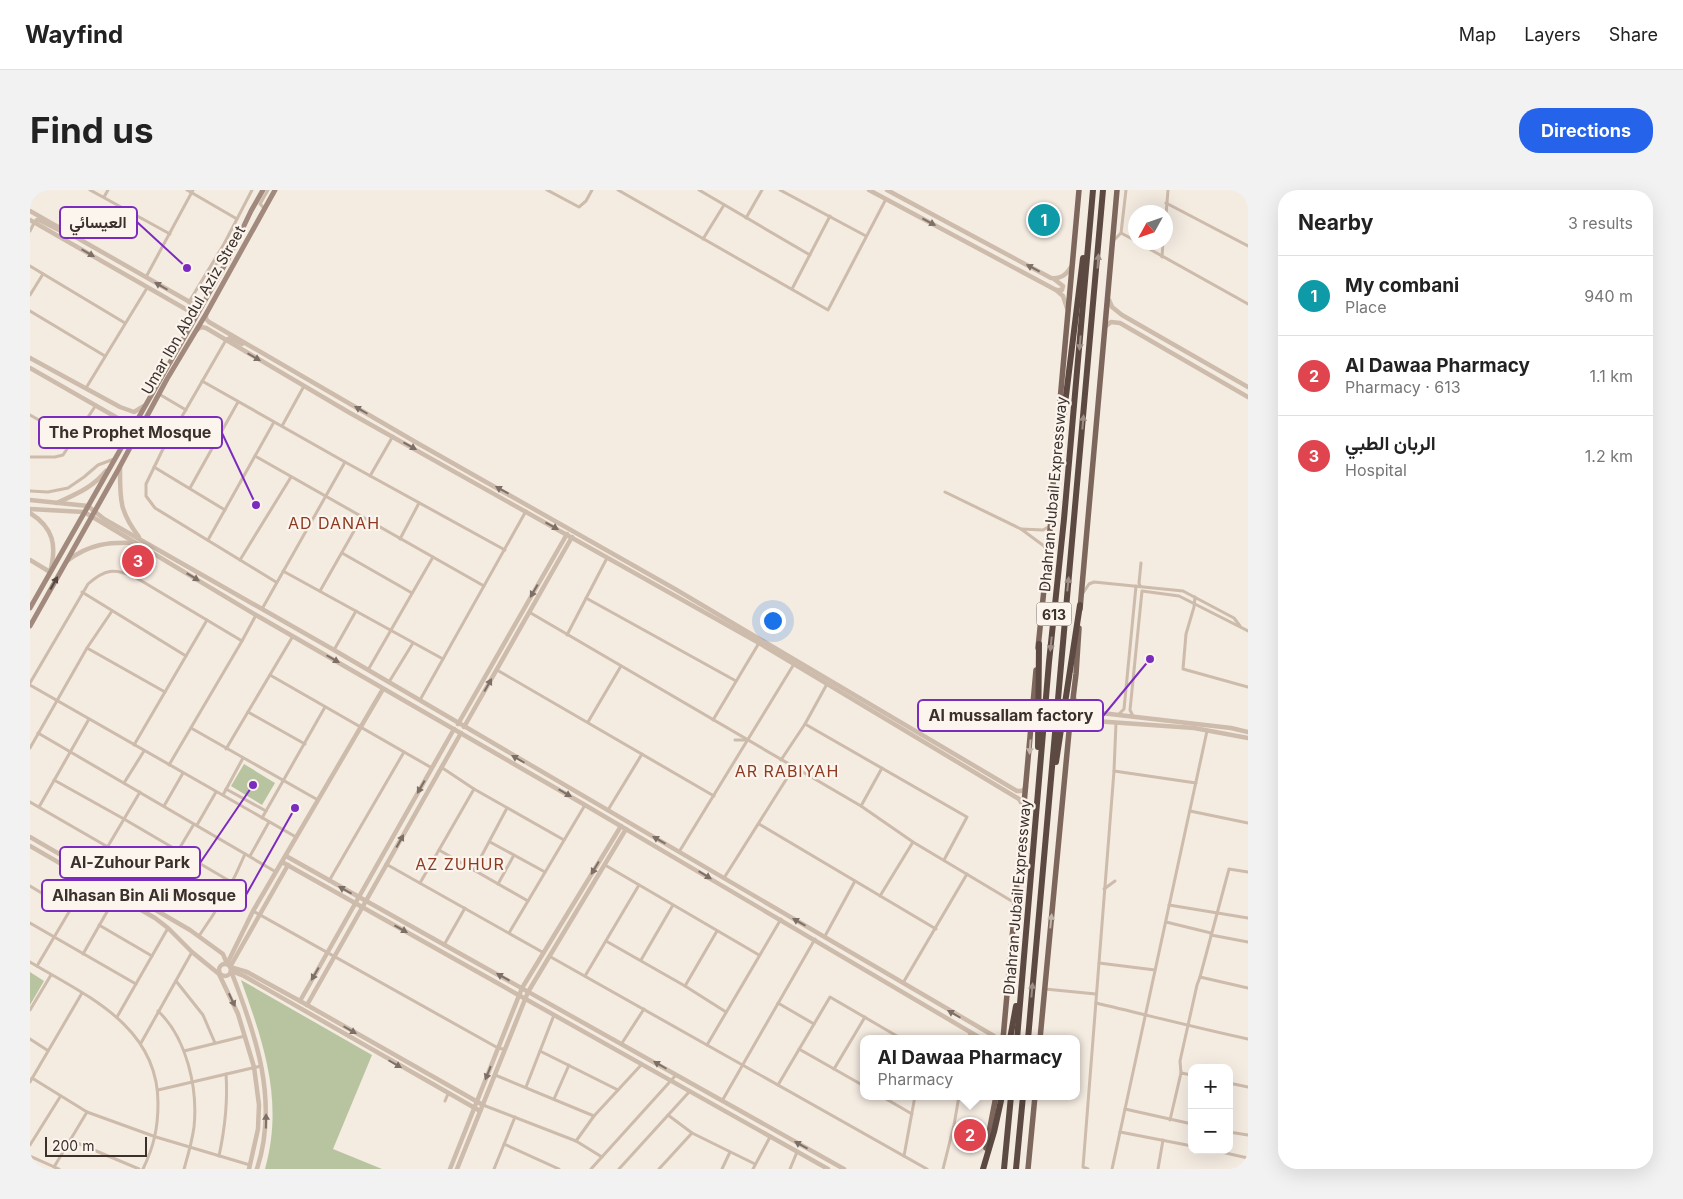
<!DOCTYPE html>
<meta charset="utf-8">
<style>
body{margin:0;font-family:Inter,Vazirmatn,sans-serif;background:#f2f2f2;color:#222}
.controls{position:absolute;right:15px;bottom:15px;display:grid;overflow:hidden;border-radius:10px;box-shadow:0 5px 20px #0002}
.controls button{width:45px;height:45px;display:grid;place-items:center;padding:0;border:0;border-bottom:1px solid #e0e0e0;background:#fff;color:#222;font:25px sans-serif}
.compass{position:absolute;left:1098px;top:15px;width:45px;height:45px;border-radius:50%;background:#fff;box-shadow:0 5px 20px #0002;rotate:230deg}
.scale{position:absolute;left:15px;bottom:12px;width:102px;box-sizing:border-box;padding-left:5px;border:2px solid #3b302b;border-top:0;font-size:14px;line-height:18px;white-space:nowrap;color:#3b302b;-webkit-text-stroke:4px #fbf5ee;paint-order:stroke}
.you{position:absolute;left:742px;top:430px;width:18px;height:18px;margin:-12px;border:4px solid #fff;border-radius:50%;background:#1a73e8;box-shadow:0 0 0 8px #1a73e833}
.badge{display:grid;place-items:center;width:32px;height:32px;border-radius:50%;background:#2563eb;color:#fff;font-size:16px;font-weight:700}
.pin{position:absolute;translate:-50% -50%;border:2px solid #fff;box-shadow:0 1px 5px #0006}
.popup{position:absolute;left:830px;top:845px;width:220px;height:65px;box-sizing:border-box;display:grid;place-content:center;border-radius:10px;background:#fff;filter:drop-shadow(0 1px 4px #0005);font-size:16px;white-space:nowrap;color:#767676}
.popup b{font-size:19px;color:#222}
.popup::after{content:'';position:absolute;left:50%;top:100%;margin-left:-10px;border:10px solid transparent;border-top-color:#fff}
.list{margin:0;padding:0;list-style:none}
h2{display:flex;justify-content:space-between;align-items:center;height:65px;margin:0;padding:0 20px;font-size:21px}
h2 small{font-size:16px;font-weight:400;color:#767676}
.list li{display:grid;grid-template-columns:32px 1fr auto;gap:15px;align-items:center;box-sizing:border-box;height:80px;padding:0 20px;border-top:1px solid #e0e0e0}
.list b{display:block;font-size:19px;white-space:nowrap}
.list p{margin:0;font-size:16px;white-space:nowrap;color:#767676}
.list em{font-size:16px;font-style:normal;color:#767676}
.map{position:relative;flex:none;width:1218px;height:979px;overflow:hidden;border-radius:20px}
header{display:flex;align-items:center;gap:30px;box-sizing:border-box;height:70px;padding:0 25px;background:#fff;border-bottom:1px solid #e0e0e0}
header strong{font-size:24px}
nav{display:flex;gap:28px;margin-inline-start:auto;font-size:18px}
.intro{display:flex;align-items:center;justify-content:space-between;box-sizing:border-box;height:120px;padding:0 30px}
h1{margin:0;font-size:35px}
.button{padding:12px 22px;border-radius:20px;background:#2563eb;color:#fff;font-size:18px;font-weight:700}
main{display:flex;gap:30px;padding:0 30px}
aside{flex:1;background:#fff;border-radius:20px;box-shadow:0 5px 20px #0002}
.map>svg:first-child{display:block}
</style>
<header>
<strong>Wayfind</strong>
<nav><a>Map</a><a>Layers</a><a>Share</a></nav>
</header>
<div class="intro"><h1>Find us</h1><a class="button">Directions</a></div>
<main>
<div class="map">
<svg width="1218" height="979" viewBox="0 0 1218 979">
<rect width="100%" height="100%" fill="#f4ebe1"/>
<g fill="#b8c4a0">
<polygon points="214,574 245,593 232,615 201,596"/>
<polygon points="0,782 14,791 0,815"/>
<path d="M211,790L342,865L303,959L352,979H235C254,911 234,854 211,790Z"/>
</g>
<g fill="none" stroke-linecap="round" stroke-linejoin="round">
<g stroke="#cdbbac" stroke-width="3">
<polyline points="60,0 140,44"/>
<polyline points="157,0 207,29"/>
<polyline points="517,0 549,17 556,11 562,0"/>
<polyline points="588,0 798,120 856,9"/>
<polyline points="669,0 780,65"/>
<polyline points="750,0 836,46"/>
<polyline points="1096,0 1091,43 1106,51"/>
<polyline points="74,7 78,0"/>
<polyline points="1136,13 1218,56"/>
<polyline points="234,18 230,14 238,0"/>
<polyline points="1136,25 1138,0"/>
<polyline points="716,28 732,0"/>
<polyline points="0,41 4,33"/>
<polyline points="673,49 694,15"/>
<polyline points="1083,51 1091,43"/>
<polyline points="1107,52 1218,114"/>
<polyline points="1132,67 1133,52"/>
<polyline points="0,76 95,133"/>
<polyline points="179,81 200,61"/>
<polyline points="116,87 163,0"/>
<polyline points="762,99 800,26"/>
<polyline points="0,105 13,84"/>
<polyline points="0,121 75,166"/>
<polyline points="159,121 159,112 194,54 222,0"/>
<polyline points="196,150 132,261 116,294 116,306 125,318 246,392"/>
<polyline points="172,191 315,272 475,360"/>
<polyline points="56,198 117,98"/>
<polyline points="129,204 156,220"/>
<polyline points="0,225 44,249"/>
<polyline points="252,236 274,196"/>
<polyline points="225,266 454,396"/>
<polyline points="0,267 25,267 33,265 66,215"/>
<polyline points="124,277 195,320"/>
<polyline points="340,286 363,246"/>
<polyline points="160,298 208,212"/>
<polyline points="0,301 18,302 38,298 54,287 68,275 84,269"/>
<polyline points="915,302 991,339"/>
<polyline points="370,349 389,313"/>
<polyline points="178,350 244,232"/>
<polyline points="1016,361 1014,356 991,339 1013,340 1020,336"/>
<polyline points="312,363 382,403"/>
<polyline points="210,370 261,287"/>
<polyline points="253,381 413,469"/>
<polyline points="1110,396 1109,393 1111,373"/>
<polyline points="290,401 332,327"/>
<polyline points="52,402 156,466"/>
<polyline points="1053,403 1059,394 1064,392 1153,401 1204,428 1210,436"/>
<polyline points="1165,407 1164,417 1156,444 1153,479 1218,497"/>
<polyline points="556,408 706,491"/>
<polyline points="232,419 315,272"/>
<polyline points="499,422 831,616 883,652 985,713"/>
<polyline points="537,445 577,368"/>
<polyline points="57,458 135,502"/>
<polyline points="304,460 326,421"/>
<polyline points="338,480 403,367"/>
<polyline points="467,480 684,606"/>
<polyline points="240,485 402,578"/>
<polyline points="359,492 383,453"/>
<path d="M0,493L58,394C75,379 84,378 105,387L212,451"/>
<polyline points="0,495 266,647"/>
<polyline points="390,510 496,321"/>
<polyline points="218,522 275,554"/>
<polyline points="1089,524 1094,519 1106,396"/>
<polyline points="1103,526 1100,520 1112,401 1149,406 1218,441"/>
<polyline points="683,530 729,453"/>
<polyline points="558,532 591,476"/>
<polyline points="775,534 937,627 914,670"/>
<polyline points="161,538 288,610"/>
<polyline points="8,543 246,682"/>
<polyline points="705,550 717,550"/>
<polyline points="104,555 177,430"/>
<polyline points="0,558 57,458 82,421"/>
<polyline points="196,559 263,446"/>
<polyline points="751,570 775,534 797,494"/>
<polyline points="139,575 212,451 226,425"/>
<polyline points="411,577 444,599 534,650"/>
<polyline points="1084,581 1166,593"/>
<polyline points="24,590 94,629 203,693"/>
<polyline points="94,593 114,561"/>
<polyline points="196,599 236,621"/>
<polyline points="193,605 213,568"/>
<polyline points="0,612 187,720"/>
<polyline points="134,616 153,583"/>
<polyline points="831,616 852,578"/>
<polyline points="9,617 59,529"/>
<polyline points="578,620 612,564"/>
<polyline points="1160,621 1218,633"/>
<polyline points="232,628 295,517"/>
<polyline points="729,634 906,739"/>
<polyline points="167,635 186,602"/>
<polyline points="460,652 515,682"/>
<polyline points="409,660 498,711"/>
<polyline points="649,662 764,474"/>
<polyline points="220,666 239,632"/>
<polyline points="356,674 514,763"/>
<polyline points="575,675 729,765"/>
<polyline points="444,680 477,618"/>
<polyline points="1218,682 1199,679 1170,787 1218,798"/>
<polyline points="694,688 764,577"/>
<polyline points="299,691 374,562"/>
<polyline points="390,693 444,599"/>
<polyline points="468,694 484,665"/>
<polyline points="0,696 40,720"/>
<polyline points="1074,699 1085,691"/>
<polyline points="850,706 883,652"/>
<polyline points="116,714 164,634"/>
<polyline points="1139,715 1218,728"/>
<polyline points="223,721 468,858 473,859 474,863"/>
<polyline points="1136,732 1181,743"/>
<polyline points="0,733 106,794"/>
<polyline points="69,735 122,766"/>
<polyline points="479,743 555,615"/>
<polyline points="1181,745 1218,752"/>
<path d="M169,746C188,719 203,693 215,664"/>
<polyline points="795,746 825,691"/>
<polyline points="576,751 655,796 696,822"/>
<polyline points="414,755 435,718"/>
<polyline points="53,764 86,706"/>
<polyline points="519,766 897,979"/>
<polyline points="611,770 643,715"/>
<path d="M0,772C57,806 128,836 128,913C128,938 124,956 113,979"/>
<polyline points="1069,773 1125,780"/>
<polyline points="7,776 110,602"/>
<polyline points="555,786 609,695"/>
<polyline points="146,791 173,825 185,853"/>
<polyline points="873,793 937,684"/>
<polyline points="655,796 687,741"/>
<polyline points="1015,799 1066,804"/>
<polyline points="748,813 784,834"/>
<path d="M1066,813C1117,825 1167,838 1218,849"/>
<polyline points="0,820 21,785"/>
<path d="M128,821C157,848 168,899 164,937C162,952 158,965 154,979"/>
<polyline points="87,827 138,738"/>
<polyline points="0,849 17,860"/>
<polyline points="939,849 940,842"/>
<polyline points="111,853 162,762"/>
<polyline points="592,853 614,819"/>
<polyline points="677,855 751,729"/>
<polyline points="769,859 834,896"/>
<polyline points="154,861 215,846"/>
<polyline points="510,861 588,900"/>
<polyline points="804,879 835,827"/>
<polyline points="1151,883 1150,871 1167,795 1170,787"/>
<polyline points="465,885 564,926"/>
<polyline points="2,888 57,922 126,947 220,975"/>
<polyline points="0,892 52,803"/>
<polyline points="1199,893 1218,897"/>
<polyline points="748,895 800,807 872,849"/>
<polyline points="496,897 524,825"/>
<polyline points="128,900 231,876"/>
<polyline points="851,906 882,924"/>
<polyline points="524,909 539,875"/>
<polyline points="415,911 418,904"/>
<polyline points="692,911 785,749"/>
<polyline points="453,915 546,951 572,967"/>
<polyline points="1095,919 1162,934"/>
<polyline points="638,925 662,943 725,974"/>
<polyline points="1140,930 1151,883 1162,885"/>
<polyline points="1090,942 1162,956"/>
<polyline points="1199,942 1218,945"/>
<polyline points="40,950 109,979"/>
<polyline points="546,951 564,926 612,874"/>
<polyline points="474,954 529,979"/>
<polyline points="0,955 30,907"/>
<polyline points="1182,960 1218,968"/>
<polyline points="0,966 29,979"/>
<path d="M189,966C195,938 198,912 196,884"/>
<polyline points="874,966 885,906"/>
<polyline points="24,977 57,922"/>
<polyline points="464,979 485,927"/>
<polyline points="561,979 646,885"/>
<polyline points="589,979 660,901"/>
<polyline points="629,979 662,943"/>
<polyline points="692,979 700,962"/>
<polyline points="723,979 740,947"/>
<polyline points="760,979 767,962"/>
<polyline points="913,979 924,935 929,906"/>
<polyline points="1058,979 1053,977 1084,581 1086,533"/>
<polyline points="1082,979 1177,541"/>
<polyline points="1128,979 1133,950"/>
</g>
<g stroke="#cdbbac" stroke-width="4.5">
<polyline points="839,0 1026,100 1033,106 1037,118"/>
<path d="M857,0L1021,88C1031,89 1036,85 1041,77"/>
<polyline points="0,21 165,115 170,116 173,114"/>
<polyline points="0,30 159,121 163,125 163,132"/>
<polyline points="4,33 7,30 9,30 29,40"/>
<polyline points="1024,89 1033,96 1032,100 1026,100"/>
<polyline points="1079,110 1082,117 1092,125 1218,197"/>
<polyline points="176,124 176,129 179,132 389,254 645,399 987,601 992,601 996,597"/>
<polyline points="1076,136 1081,132 1090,133 1218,207"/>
<polyline points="167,140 171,137 176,138 320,223 729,453 989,609 994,617"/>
<polyline points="196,150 200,148 212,154"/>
<polyline points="0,168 90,217 104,222 114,216"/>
<polyline points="0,178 91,230 96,236 97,246"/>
<path d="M90,277C90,309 89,321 109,347"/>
<polyline points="0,310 58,316 74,329 304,460 964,846 966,849"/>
<path d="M27,313C46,304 62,298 76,281"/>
<polyline points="0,319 54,322 61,326 226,425 555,615 952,849"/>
<path d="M0,323C24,338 27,356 20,382L0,370"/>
<path d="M37,371C59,354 78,352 105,353"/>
<polyline points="1044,507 1047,516 1054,521 1201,538 1218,542"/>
<polyline points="428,534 537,344"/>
<polyline points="434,537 542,347"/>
<polyline points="1040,539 1043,533 1050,530 1164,538 1218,548"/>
<polyline points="0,647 160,740 193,764 197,774"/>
<polyline points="0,656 125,728 138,738 162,762 189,784 208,824 224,877 229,915 228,939 219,979"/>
<polyline points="256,666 814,979"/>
<polyline points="252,672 798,979"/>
<polyline points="258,675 200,777 217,782 270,811 453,915"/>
<circle cx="195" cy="780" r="6"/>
<polyline points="197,774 223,721 353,499"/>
<polyline points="201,781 214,786 450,921"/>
<path d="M201,781C226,845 249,911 227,979"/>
<polyline points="270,811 424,539"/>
<polyline points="277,815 431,543"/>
<polyline points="420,979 492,798 591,636"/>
<polyline points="427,979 498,802 596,639"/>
</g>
<g stroke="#a18a7d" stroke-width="5">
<polyline points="0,418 163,132 198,69 221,21 233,0"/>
<polyline points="0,436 88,280 137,189 176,124 245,0"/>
</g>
<g stroke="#7d675c" stroke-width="5.5">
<polyline points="1027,244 1049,0"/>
<polyline points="1050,419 1087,0"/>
<polyline points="1008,458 1021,330 1024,278"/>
<polyline points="973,849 1006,480"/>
<polyline points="1010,849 1039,542 1046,484 1049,438"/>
<polyline points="956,958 966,906"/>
<polyline points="998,979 1005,906"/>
</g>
<g stroke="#5c4a42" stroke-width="6">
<polyline points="1024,282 1035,214 1053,68"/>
<polyline points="1008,557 1009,454"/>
<polyline points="1026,572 1050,415"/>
<polyline points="980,849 986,816"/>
<polyline points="987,849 1019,472 1034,329 1063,0"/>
<polyline points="998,849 1073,0"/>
<polyline points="953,979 964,942 972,906"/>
<polyline points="974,979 981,906"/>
<polyline points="986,979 993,906"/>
</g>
</g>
<defs><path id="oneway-solid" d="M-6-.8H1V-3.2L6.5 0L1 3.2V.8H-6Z" transform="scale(1.25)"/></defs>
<g fill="#7d6f65">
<use href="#oneway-solid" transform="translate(899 32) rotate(28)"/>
<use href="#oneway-solid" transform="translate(58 63) rotate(30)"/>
<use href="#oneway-solid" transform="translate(1003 78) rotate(-152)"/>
<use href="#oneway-solid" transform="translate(131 96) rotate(-150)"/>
<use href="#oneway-solid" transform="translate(224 167) rotate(30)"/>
<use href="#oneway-solid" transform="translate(331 220) rotate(-150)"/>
<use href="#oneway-solid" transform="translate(380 256) rotate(29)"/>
<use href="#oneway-solid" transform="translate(472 300) rotate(-151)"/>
<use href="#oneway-solid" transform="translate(522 336) rotate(29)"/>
<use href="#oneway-solid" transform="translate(163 387) rotate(31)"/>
<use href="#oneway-solid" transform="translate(504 401) rotate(120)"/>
<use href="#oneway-solid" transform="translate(303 469) rotate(30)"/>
<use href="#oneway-solid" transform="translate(458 495) rotate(-60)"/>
<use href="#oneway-solid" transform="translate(488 569) rotate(-150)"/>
<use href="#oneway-solid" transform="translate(391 597) rotate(120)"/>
<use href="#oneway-solid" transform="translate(535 603) rotate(30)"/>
<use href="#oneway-solid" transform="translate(629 650) rotate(-150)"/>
<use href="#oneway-solid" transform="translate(370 651) rotate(-61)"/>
<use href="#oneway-solid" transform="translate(565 678) rotate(121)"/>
<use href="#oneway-solid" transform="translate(675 685) rotate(31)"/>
<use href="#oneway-solid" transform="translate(315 700) rotate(-151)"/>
<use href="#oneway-solid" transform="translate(769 732) rotate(-150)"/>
<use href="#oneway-solid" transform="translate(371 739) rotate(29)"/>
<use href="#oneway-solid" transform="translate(285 784) rotate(120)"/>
<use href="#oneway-solid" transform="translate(473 787) rotate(-151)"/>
<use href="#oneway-solid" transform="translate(202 810) rotate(65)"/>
<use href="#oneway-solid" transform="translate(924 824) rotate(-150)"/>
<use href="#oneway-solid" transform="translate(320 840) rotate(30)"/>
<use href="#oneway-solid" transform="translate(365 874) rotate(30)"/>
<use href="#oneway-solid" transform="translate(630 875) rotate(-150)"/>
<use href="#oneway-solid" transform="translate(458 883) rotate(112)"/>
<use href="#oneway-solid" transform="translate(236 931) rotate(-89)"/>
<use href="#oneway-solid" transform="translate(771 955) rotate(-151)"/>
</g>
<g fill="#9c8e87">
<use href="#oneway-solid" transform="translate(1068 71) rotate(-86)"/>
<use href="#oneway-solid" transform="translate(1050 153) rotate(95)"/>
<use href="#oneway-solid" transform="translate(1053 232) rotate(-85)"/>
<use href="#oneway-solid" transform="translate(1038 394) rotate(-84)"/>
<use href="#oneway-solid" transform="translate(1021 454) rotate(96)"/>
<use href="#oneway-solid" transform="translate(1002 800) rotate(-85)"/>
</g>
<use fill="#544640" href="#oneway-solid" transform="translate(24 393) rotate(-61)"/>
<g fill="#c2b5ac">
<use href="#oneway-solid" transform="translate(1000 557) rotate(94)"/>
<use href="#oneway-solid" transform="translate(1021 731) rotate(-84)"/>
</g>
<g text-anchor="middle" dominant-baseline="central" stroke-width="4.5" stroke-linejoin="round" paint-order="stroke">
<rect fill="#fbf5ee" stroke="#756b66" stroke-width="1" x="1006.5" y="412.5" width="35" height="23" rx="4"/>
<g font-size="14" font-weight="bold" fill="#3b302b">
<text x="1024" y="424">613</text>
</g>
<g font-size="15" fill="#3b302b" stroke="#fbf5ee">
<text transform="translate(163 120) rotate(-60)">Umar Ibn Abdul Aziz Street</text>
<text transform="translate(1023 304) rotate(-85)">Dhahran Jubail Expressway</text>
<text transform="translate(987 707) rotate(-85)">Dhahran Jubail Expressway</text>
</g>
<g font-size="16" letter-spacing="1" fill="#8c3b22" stroke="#fbf5ee">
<text x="304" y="333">AD DANAH</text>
<text x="757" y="581">AR RABIYAH</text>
<text x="430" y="674">AZ ZUHUR</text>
</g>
</g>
<path fill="none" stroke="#7b2cbf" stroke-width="2" d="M157 78L107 32M226 315L192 243M1120 469L1073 526M223 595L170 673M265 618L216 705"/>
<g fill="#7b2cbf" stroke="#fbf5ee" stroke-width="2">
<circle cx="157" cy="78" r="5"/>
<circle cx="226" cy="315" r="5"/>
<circle cx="1120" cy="469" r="5"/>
<circle cx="223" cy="595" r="5"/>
<circle cx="265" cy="618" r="5"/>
</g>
<g fill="#fbf5ee" stroke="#7b2cbf" stroke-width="2">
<rect x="30" y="17" width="77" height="31" rx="5"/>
<rect x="9" y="227" width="183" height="31" rx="5"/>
<rect x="888" y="510" width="185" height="31" rx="5"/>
<rect x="30" y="657" width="140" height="31" rx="5"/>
<rect x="12" y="690" width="204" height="31" rx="5"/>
</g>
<g font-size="16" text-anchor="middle" font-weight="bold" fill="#3b302b">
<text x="68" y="38">العيسائي</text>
<text x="100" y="248">The Prophet Mosque</text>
<text x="981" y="531">Al mussallam factory</text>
<text x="100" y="678">Al-Zuhour Park</text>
<text x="114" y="711">Alhasan Bin Ali Mosque</text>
</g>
</svg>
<div class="controls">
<button>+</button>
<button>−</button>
</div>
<svg class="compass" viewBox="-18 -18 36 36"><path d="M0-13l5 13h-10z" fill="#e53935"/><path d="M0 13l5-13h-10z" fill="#767676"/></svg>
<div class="scale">200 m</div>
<div class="you"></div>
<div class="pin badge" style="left:1014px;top:30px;background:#0f9aa8">1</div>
<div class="pin badge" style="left:940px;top:945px;background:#e0444e">2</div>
<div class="popup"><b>Al Dawaa Pharmacy</b>Pharmacy</div>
<div class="pin badge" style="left:108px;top:371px;background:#e0444e">3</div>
</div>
<aside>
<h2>Nearby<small>3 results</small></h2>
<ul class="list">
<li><span class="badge" style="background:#0f9aa8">1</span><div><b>My combani</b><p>Place</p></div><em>940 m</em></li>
<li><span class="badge" style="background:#e0444e">2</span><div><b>Al Dawaa Pharmacy</b><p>Pharmacy · 613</p></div><em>1.1 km</em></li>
<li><span class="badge" style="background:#e0444e">3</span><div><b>الربان الطبي</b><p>Hospital</p></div><em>1.2 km</em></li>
</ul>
</aside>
</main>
